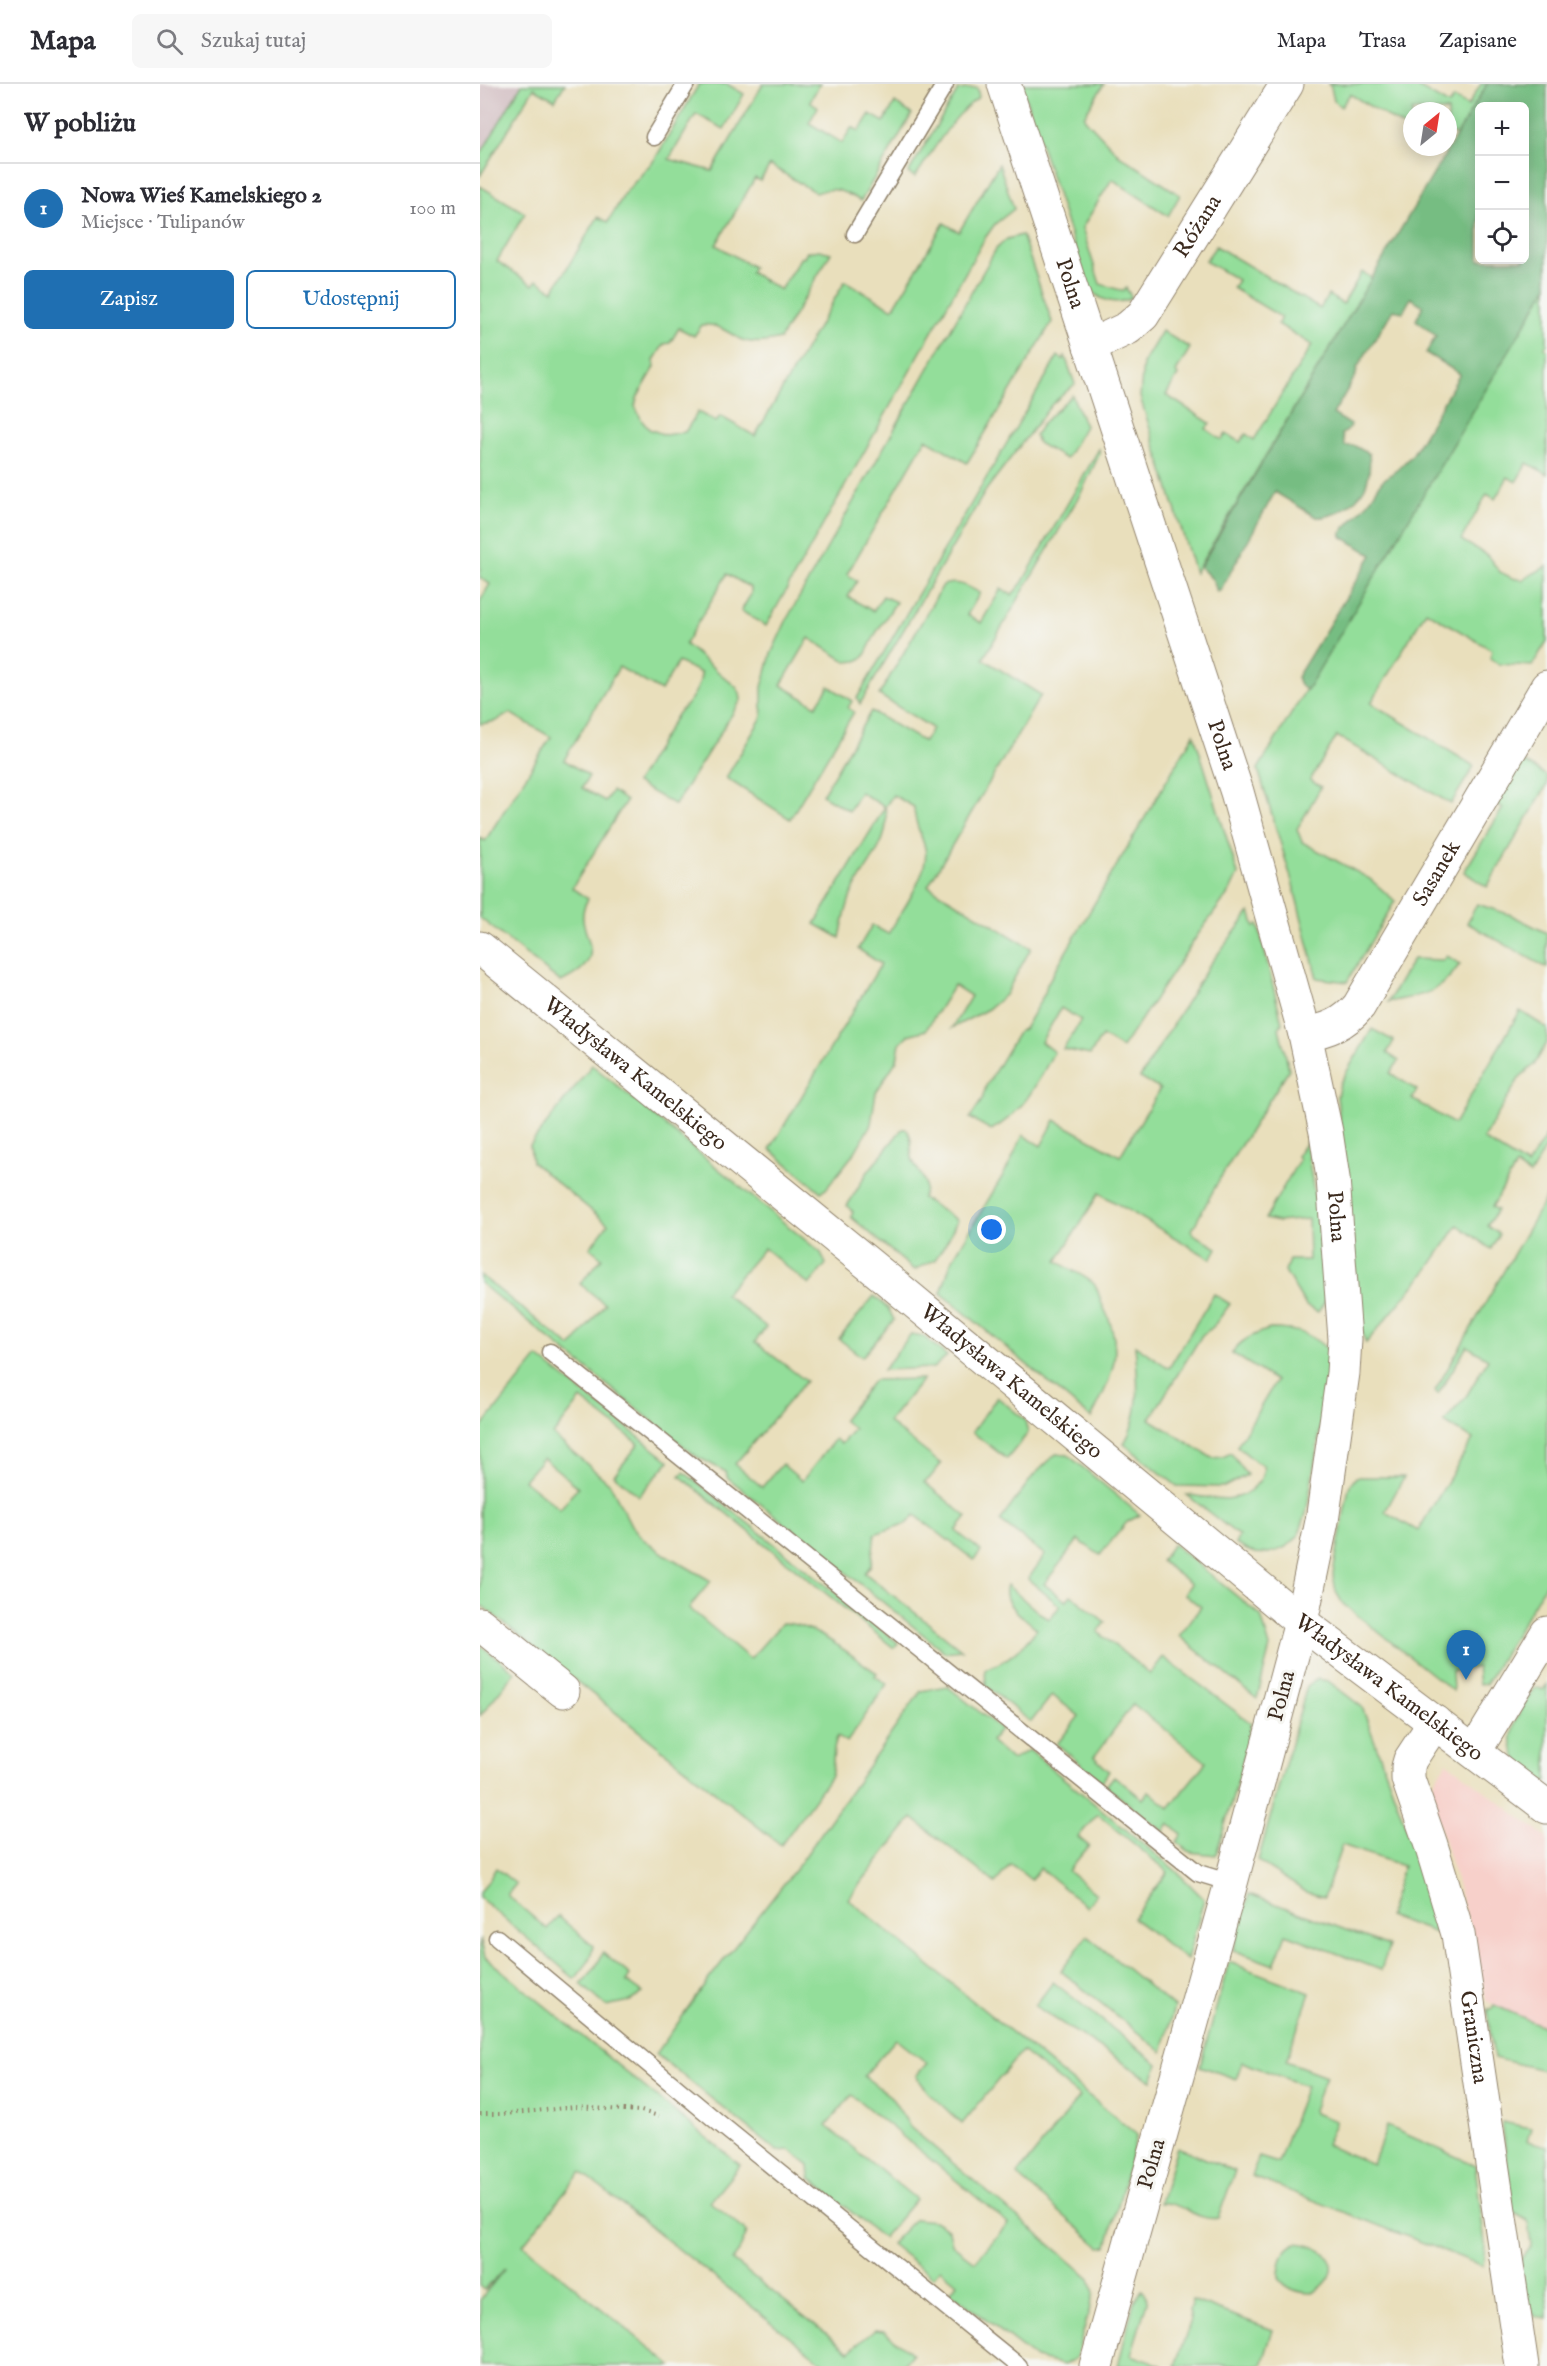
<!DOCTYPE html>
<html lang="pl">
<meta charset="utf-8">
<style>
body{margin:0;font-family:"IM FELL English",serif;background:#f7f7f7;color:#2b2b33}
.controls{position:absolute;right:18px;top:18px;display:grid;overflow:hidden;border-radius:9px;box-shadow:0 3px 15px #0003}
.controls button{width:54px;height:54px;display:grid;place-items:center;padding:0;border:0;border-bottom:2px solid #e1e1e2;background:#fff;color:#2b2b33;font:30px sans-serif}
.compass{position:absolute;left:923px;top:18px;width:54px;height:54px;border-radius:50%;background:#fff;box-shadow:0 3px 15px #0003;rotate:30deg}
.you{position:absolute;left:512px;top:1146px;width:21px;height:21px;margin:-15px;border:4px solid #fff;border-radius:50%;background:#1a73e8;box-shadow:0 0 0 9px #1a73e833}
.badge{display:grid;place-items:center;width:39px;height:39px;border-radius:50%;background:#1f6fb2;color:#fff;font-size:20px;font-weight:700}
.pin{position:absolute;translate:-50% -50px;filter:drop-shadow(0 2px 3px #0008)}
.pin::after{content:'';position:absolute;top:32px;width:21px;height:18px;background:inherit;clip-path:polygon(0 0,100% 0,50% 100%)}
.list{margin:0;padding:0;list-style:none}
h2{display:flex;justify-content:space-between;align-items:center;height:78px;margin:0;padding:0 24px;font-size:26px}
h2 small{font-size:20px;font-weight:400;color:#7c7c81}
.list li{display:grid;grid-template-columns:39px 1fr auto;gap:18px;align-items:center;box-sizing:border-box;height:90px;padding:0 24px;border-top:2px solid #e1e1e2}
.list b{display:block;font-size:22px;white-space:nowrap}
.list p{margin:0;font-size:20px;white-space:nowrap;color:#7c7c81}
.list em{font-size:20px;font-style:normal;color:#7c7c81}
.actions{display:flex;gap:12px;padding:18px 24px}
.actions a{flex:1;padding:14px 0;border:2px solid #1f6fb2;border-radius:9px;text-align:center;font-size:21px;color:#1f6fb2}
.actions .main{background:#1f6fb2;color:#fff}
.icon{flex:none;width:33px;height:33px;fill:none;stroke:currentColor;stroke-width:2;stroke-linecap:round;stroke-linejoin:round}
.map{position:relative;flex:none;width:1067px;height:2282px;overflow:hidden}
header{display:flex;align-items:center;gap:36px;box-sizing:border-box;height:84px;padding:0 30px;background:#fff;border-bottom:2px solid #e1e1e2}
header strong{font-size:28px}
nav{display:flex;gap:33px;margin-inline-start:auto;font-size:21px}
.search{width:420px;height:54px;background:#f7f7f7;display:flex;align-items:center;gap:15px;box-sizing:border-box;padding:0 21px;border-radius:9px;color:#7c7c81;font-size:22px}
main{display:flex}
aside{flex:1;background:#fff}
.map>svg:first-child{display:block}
</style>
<header>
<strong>Mapa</strong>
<div class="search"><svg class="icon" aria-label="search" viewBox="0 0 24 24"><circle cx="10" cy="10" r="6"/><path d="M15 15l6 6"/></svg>Szukaj tutaj</div>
<nav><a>Mapa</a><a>Trasa</a><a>Zapisane</a></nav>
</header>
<main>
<aside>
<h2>W pobliżu<small></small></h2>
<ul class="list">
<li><span class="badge">1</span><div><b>Nowa Wieś Kamelskiego 2</b><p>Miejsce · Tulipanów</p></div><em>100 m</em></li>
</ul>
<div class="actions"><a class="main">Zapisz</a><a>Udostępnij</a></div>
</aside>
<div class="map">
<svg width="1067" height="2282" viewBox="0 0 1067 2282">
<rect width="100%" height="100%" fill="#f6f6f2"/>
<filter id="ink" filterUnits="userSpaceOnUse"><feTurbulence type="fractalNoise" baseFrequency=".0167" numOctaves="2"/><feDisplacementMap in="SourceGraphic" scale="12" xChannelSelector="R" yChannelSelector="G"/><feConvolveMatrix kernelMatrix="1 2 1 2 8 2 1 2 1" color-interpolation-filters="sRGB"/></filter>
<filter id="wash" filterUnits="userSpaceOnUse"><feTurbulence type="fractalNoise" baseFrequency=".008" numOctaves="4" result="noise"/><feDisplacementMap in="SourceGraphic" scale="24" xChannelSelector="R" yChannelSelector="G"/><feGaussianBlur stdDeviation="1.35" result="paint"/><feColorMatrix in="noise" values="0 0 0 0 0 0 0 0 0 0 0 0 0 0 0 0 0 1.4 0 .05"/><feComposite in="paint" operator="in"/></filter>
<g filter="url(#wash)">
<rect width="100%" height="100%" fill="#e9dfbc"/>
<polygon fill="#f7d0ca" points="967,1678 1067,1754 1067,1944 1006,1917 994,1857 949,1705"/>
<polygon fill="#d2bec2" points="0,0 42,0 0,72"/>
<g fill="#93de9a" stroke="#67845c" stroke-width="1.5" fill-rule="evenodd">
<polygon points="42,0 85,0 75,16 54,4 0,92 0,71"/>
<path d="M219,0H247L264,10L244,45L216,30L189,75L232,87L283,0H340L330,17L338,23L329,39L362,59L372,43L379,47L390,30L404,38L415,19L432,30L381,117C365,108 354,101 336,109L290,81L280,97L275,94L236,161L273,183L270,188L300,206L321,173L323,174L327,168L339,166L351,169L300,255C289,258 273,260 262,256C248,249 238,239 222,241L214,252L199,244L190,259L184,260L174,276L175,283L157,314L155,322L162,337L169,345L185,351L205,348L218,328L236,338L240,332L275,352L365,197L413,225L464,139L479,148L519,80L534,125L515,140L505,154L286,542L261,527L271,510V504L247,490L205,560L256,603L260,609L261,616L195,721L156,699L198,629C209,620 221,603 221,589L198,578L181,607L139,583L84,676L109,692L102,704L125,717L132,707L146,717L92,804L108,815C87,848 141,870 81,898L0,834V754L5,757L71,653L30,629L16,637L0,640V517L10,500L0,494V102L45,129L17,177L53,201L57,196L73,207L118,133L128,138L145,109L175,75Z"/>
<path d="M541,0H624L604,32L605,35L639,71L700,111L688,132L632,95L602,144L620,200L643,207L646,204L652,214C635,222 618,217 607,201Z"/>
<polygon points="848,0 933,0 969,21 974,14 988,22 1001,0 1007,0 977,52 968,47 968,27 932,27 932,48 870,10 861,23 854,17 851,3"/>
<path d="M497,4L499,13C472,32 454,66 435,93L428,89L478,6Z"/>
<polygon points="542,151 572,238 487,379 446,355 367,490 377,497 368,513 393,527 403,512 416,518 396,549 384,573 377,577 367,578 329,554 301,601 336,622 349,602 372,617 368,624 374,628 310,735 246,694 282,633 282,603 291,570 308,533 516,165 527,155"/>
<polygon points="736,162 840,225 848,211 863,220 882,188 892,194 715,489 660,313 663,279 682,247 710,264 696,288 698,291 686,311 730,339 726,345 742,356 746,350 760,358 766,350 774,356 832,261 798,240 801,233 753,204 758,196 725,177"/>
<polygon points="1067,203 1067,260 1064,264 1067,266 1067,390 1047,379 1036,398 1028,393 1015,415 1007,410 981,456 1007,471 1020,488 1032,494 1042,496 1067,482 1067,557 1052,582 1018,580 1010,574 1012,566 946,527 891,619 994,682 971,720 857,652 830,696 841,703 817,745 822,758 890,795 915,817 867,898 837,894 812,797 778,685"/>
<polygon points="578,272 583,276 585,272 595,300 572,320 506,406 380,620 377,614"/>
<polygon points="592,311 605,342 586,375 558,359 555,351 563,339"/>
<path d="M619,365L620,369L601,409L503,575L561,611L448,802L551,864L525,911L508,925L472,944L491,912L474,901L446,946L428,951L420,959L417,976L396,1008L391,1040L375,1068L346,1105L341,1108L290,1065L401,880L378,865L392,841L408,850C420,830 451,787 445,764C441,749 434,739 434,723L413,711L405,723C412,760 387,777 372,809C366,823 363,838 360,854L335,840L405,723L380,708L369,727L342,711L391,627L444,658L452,644L399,611L463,501C478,496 487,502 500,509L487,531L501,539L521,505L532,511L542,499Z"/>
<path d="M714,650L758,790L750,807L719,849L642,964L622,952L610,971L583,965L601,936L581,924L561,958L574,968C557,999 544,1029 511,1046L490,1034L502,1016L506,1002L539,947L544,945L565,909L567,900Z"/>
<polygon points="1041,676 1067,692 1067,701 1007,803 984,788 1023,724 1016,719"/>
<polygon points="997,820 1031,831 1067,849 1067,884 987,839"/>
<path d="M770,828L775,843L778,840L802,939L799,944L809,985L739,1096L712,1146L713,1150L737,1164L731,1175L619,1109L577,1177C588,1185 602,1190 613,1199C618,1203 619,1213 622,1220C646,1265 633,1292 611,1334L461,1209L471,1178L528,1083L543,1051L561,1062L575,1036L640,1072L680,1005L660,994L728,883Z"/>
<path d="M967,872L980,880C958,911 944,911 908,918L933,875L963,876Z"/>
<polygon points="1040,927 1067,944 1067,959 1054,981 1040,993 1003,1055 1047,1082 1067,1050 1067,1062 1050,1091 1036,1082 1012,1123 1017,1126 1007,1142 1019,1150 1011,1165 978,1141 948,1185 886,1259 881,1246 857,1012 860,999 892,945 914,957 907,969 919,977 910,989 937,1006 932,1015 974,1040"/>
<polygon points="112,981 341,1169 346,1180 329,1201 284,1164 245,1210 286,1243 275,1258 326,1297 255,1380 282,1403 302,1380 322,1397 355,1355 361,1360 374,1345 363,1336 394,1296 443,1295 408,1338 461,1380 449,1395 444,1398 487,1433 476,1447 501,1467 494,1476 435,1431 427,1439 395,1450 391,1481 385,1489 482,1566 465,1568 247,1393 246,1388 216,1372 0,1199 0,1191 91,1263 125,1220 100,1200 122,1174 110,1164 128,1140 52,1078 50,1061"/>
<path d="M422,1045H427C434,1058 429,1061 432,1074C436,1090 452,1094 442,1114L477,1136L469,1154L455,1176L434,1186L371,1133L373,1128L367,1122L387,1089Z"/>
<polygon points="826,1058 839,1141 846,1216 838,1228 826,1222 805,1187 809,1176 829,1176 828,1135 798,1138 785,1135 819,1076 817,1072"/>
<polygon points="1067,1112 1067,1498 1006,1600 999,1601 997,1583 972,1587 973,1607 863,1520 856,1508 853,1490 869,1403 876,1393 924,1393 905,1428 938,1447 993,1355 964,1338 987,1311 1008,1275 987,1262 958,1310 955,1307"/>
<path d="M734,1210L750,1220L733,1243L722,1251L670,1335L732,1374L743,1373L751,1369L767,1391L744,1403L697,1402L644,1360C662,1329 658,1295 655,1261L689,1284Z"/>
<polygon points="394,1212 408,1224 414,1236 382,1273 359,1255"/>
<path d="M790,1245C821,1245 830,1249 853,1270L826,1430C823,1437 821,1447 817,1453C808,1465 787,1473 772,1468C766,1466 760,1462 755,1460L759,1452L707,1411C731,1413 757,1422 775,1402C781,1396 785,1390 783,1381L776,1378L757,1362L796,1297L752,1269C760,1256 775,1250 790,1245Z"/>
<polygon points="431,1250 443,1252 467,1272 453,1284 403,1286"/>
<path d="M58,1273L189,1377L159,1412L134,1391L159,1360L101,1315L73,1351L130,1400L151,1441L163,1455L186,1471L231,1497L209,1524L270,1575L302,1539C334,1539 371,1572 397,1589L395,1592L407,1600L367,1658L358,1652C351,1664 355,1678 351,1692L301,1761L0,1520V1345ZM63,1374L98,1403L80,1425L44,1396Z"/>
<polygon points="517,1313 545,1336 548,1349 527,1375 492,1348"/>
<path d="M576,1370L588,1371L660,1431L647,1438L620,1471L598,1456L564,1500L586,1517L591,1511L625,1538L618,1548L670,1590L683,1573L771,1639L760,1689L736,1771L710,1768L697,1758L702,1750L689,1740L684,1748L626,1702L634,1692L663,1715L669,1707L689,1724L726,1678L653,1620L614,1673L629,1687L622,1698L577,1660L599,1632L572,1611L551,1638L506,1602L505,1585C528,1578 543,1563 557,1545C544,1532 520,1521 527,1501L558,1528L569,1535L580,1522L548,1495L565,1471L520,1437L553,1392Z"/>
<polygon points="204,1388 418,1559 414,1564 200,1392"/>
<polygon points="693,1460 781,1532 790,1563 777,1615 699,1552 721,1523 704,1510 711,1500 681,1477"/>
<polygon points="0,1561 35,1588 0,1632"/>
<polygon points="837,1595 848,1597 882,1623 943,1789 959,1850 908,1832 923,1782 862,1761 844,1813 826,1808 778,1777 827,1602"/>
<path d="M1067,1600V1697L1059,1698C1017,1665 1030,1644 1054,1604H1059L1063,1606Z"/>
<polygon points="467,1602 521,1645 511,1657 532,1676 549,1666 695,1786 724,1815 707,1876 653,1834 688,1788 618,1730 598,1753 609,1762 588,1787 616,1810 607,1823 560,1784 551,1796 531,1780 515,1799 432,1734 368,1815 657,2051 627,2162 620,2163 537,2091 600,2013 542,1967 482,2040 448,2008 436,1992 447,1979 416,1955 384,1992 411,2013 431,2044 610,2194 614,2209 596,2274 584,2281 555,2274 470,2208 477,2199 460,2185 453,2193 411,2160 435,2135 454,2137 469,2146 472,2160 495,2178 528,2139 372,2011 346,2042 436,2115 403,2154 330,2094 329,2081 310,2066 297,2067 176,1970 229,1895 321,1778 441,1607"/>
<polygon points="16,1784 36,1800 27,1811 67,1845 78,1832 113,1862 109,1877 95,1895 0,1814 0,1809"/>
<polygon points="769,1810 909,1862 901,1886 806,1850 794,1881 753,1866"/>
<polygon points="607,1852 694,1923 682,1968 581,1887"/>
<polygon points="0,1854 5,1873 260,2081 230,2118 267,2148 259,2167 252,2176 369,2267 395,2246 404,2247 432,2270 422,2282 347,2282 101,2088 43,2161 192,2282 0,2282 0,2216 25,2184 5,2206 0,2202"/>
<polygon points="123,1869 150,1891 146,1897 163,1909 150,1917 126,1922 101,1900 115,1884"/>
<polygon points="749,1878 830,1909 806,1977 846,1992 833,2026 834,2029 856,2037 846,2061 893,2080 907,2042 995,2081 1005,2161 1003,2182 771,2092 779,2073 798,2079 826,2002 762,1978 756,1995 720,1982"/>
<polygon points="573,1898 678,1980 672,1997 555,1922"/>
<polygon points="1014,1921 1067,1944 1067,1987 1014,1974 1007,1926 1011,1926"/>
<polygon points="1022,2038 1051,2044 1047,2057 1067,2062 1067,2235 1055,2233 1046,2217 1040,2177 1051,2163 1048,2137 1033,2128"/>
<path d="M697,2063L755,2087L738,2134C717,2138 701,2117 680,2119Z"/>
<path d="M817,2159C854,2164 866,2188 833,2209C819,2209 807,2206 799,2194C799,2179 803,2164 817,2159Z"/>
<polygon points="662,2206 667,2212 667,2218 651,2271 683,2282 638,2282 654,2218"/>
<polygon points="712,2216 793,2246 782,2281 695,2282 711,2236 709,2227"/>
</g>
<path fill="#76bd82" stroke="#587450" stroke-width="1.5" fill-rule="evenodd" d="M1007,0H1067V203L827,606L820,601L817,593L892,471L861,452L863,446L888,419L902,397L918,385L933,370L980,290L946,269L956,252L936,236L943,222L931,214L923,228L913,226L877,284L876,291L853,330L871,341L867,347L862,350L865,362H875L889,370C892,398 884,414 858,428C851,431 844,434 836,433L795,408L740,507L737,508L733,496L720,483ZM999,22H1044V176H999Z"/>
</g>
<g filter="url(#ink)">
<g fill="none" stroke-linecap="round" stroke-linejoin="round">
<defs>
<g id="lane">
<polyline points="174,53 206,0"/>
<polyline points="375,150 465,0"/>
<polyline points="70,1268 718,1789 751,1799"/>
<polyline points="17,1854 239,2039 539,2282"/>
</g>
<g id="street">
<path id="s1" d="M524,0L757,708L825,950L846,1048L853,1094L865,1255L863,1289L842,1437L821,1538L751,1799L616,2282"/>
<path id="s2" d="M610,262L648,244L663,231L807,0"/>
<path id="s3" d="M0,864L407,1195L821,1538L1067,1723"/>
<path id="s4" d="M825,950C848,946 864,940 879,922L1067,603"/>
<polyline points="0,1540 83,1607"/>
<path id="s5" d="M955,1638L930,1676L928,1683V1695L951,1761L978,1850L1042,2282"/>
<polyline points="995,1667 1067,1549"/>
</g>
</defs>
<use href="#lane" stroke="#92846d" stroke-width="19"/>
<use href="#street" stroke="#92846d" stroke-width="35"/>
<polyline stroke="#92846d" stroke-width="4" stroke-dasharray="1.5 4.5" stroke-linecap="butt" points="0,2030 24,2030 95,2023 161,2027 179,2032"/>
<use href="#lane" stroke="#fff" stroke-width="16"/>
<use href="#street" stroke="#fff" stroke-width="33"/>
</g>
</g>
<g text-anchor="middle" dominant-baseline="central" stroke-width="6" stroke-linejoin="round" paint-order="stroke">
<g font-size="22" fill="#3b2a1e" stroke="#f6f6f2">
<text stroke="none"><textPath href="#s2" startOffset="166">Różana</textPath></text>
<text stroke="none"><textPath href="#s1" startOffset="210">Polna</textPath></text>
<text stroke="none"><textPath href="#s1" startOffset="696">Polna</textPath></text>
<text stroke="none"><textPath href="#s4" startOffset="216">Sasanek</textPath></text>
<text stroke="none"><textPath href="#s3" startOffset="200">Władysława Kamelskiego</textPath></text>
<text stroke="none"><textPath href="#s1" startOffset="1182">Polna</textPath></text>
<text stroke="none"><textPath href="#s3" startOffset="686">Władysława Kamelskiego</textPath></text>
<text stroke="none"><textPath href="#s3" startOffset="1172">Władysława Kamelskiego</textPath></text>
<text transform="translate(802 1612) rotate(-75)">Polna</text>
<text stroke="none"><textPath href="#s5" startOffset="332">Graniczna</textPath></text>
<text transform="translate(672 2080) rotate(-74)">Polna</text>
</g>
</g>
</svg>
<div class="controls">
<button>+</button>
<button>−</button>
<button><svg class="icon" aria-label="locate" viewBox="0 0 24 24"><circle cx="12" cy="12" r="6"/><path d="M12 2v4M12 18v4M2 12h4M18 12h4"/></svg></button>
</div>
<svg class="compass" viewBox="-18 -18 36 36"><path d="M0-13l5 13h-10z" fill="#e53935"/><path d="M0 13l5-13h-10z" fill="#7c7c81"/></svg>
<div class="you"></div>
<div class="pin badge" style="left:986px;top:1596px">1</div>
</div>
</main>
